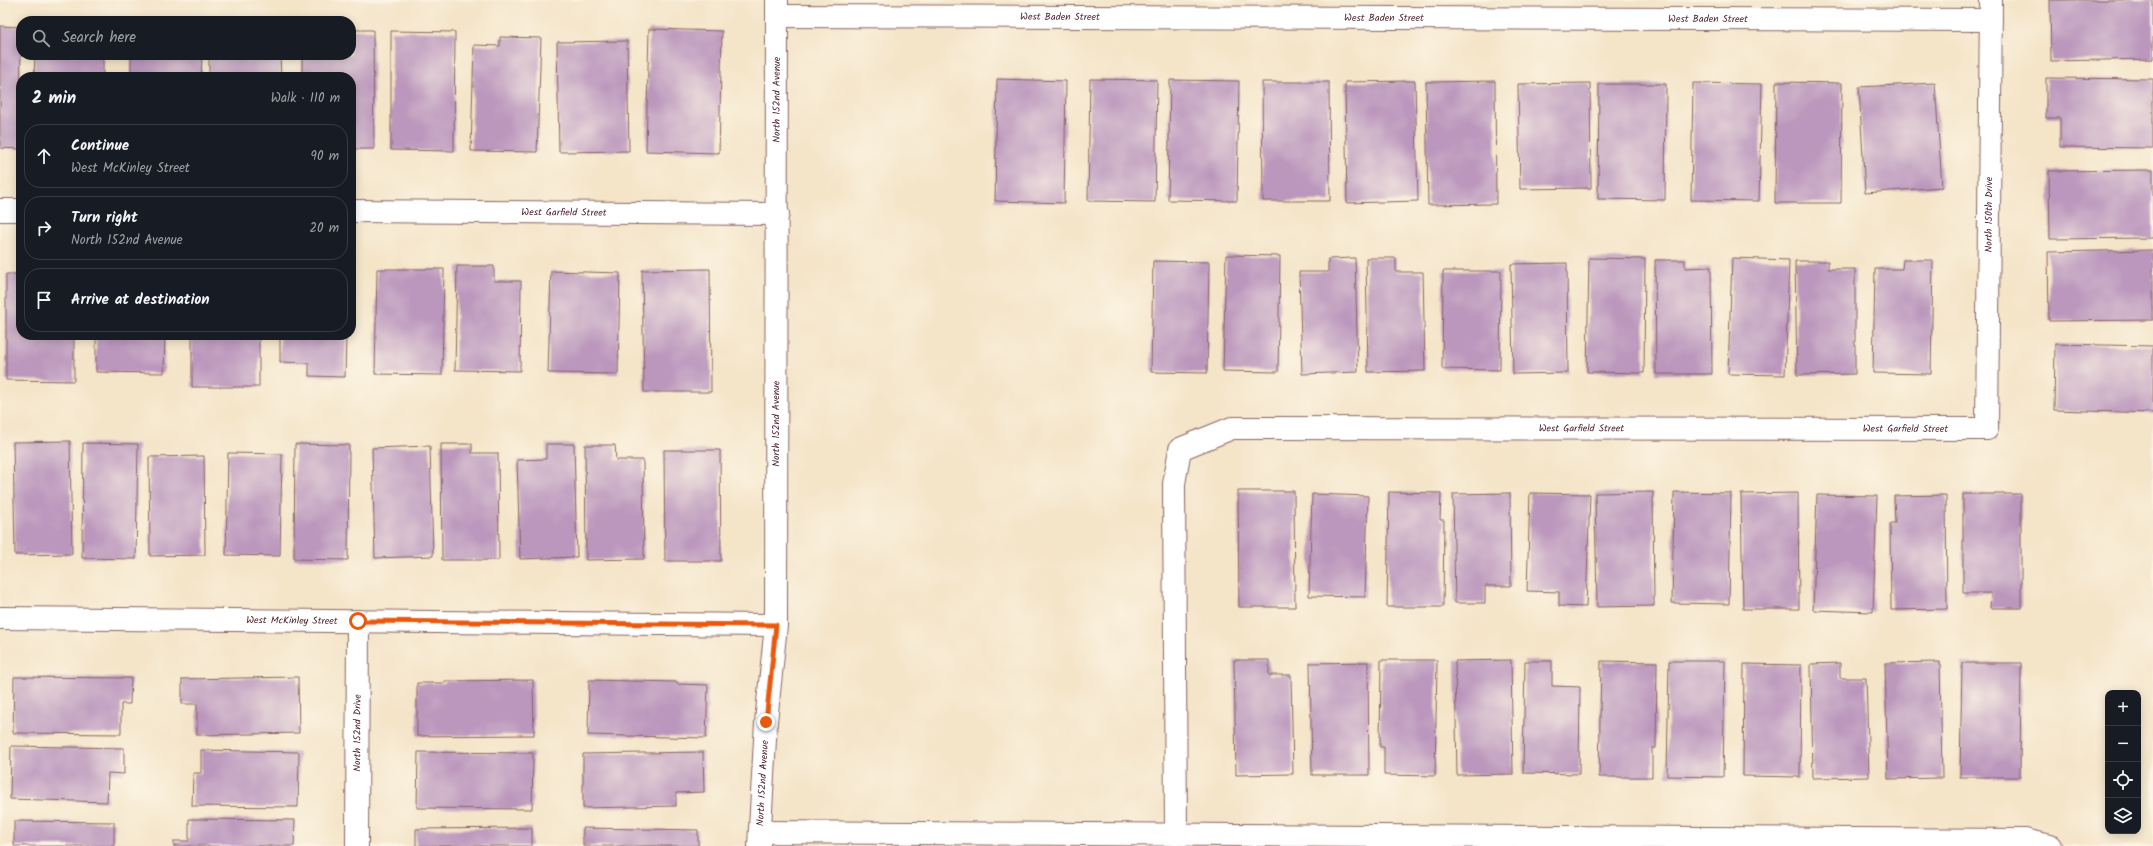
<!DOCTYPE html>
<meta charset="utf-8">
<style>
body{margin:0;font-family:Kalam,sans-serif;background:#20242c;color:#f1f3f6}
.controls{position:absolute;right:12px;bottom:12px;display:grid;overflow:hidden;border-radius:8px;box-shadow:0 2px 10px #0003}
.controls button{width:36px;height:36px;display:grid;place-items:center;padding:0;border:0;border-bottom:1px solid #363941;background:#171b24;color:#f1f3f6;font:20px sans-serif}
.stop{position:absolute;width:12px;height:12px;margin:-9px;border:3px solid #ea580c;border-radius:50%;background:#fff}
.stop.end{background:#ea580c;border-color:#fff;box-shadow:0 1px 4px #0008}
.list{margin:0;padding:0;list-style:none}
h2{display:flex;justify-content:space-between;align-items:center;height:52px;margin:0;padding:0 16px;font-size:17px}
h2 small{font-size:13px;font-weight:400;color:#9ea1a6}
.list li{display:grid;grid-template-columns:26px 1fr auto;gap:12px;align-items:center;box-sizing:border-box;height:64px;margin:0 8px 8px;padding:0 8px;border:1px solid #363941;border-radius:16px}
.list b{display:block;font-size:15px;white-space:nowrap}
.list p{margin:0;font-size:13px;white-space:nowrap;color:#9ea1a6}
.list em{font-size:13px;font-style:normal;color:#9ea1a6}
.icon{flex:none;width:22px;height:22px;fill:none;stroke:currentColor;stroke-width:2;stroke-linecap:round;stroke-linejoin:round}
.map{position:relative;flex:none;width:2153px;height:846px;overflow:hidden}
.search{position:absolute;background:#171b24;box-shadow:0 2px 10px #0003;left:16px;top:16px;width:340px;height:44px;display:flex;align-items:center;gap:10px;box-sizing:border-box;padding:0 14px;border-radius:16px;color:#9ea1a6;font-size:15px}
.panel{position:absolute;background:#171b24;box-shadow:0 2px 10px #0003;left:16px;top:72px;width:340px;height:268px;border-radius:16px}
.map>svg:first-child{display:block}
</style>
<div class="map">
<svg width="2153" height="846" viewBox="0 0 2153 846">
<rect width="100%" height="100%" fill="#fcf5e5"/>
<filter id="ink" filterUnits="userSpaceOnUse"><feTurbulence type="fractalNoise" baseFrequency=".025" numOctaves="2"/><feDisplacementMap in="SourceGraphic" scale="8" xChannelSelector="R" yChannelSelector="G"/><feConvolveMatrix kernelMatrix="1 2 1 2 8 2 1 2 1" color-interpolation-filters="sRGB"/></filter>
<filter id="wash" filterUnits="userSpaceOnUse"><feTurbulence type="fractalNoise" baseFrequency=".012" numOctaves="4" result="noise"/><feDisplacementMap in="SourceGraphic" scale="16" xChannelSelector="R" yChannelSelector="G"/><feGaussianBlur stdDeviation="0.9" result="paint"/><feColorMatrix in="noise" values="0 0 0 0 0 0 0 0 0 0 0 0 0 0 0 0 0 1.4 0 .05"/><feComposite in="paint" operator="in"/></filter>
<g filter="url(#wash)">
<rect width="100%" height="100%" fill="#f4e4c8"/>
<g id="blocks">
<g fill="#bb97bd">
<polygon points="2050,0 2153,0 2153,59 2051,61"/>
<polygon points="0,26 21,27 20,149 0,148"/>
<polygon points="649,29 722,31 719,153 646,151"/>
<polygon points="351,30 373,30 374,149 351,149 351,77 302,77 302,55 351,55"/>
<polygon points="391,31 455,32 454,151 391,150"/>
<polygon points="500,37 541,38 537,152 471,151 474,45 500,46"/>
<polygon points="627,41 629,151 559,152 557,42"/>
<polygon points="35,55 103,55 103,77 34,77"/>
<polygon points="131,55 202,55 201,77 131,77"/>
<polygon points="209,55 280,55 281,77 209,77"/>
<polygon points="2046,78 2153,79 2153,148 2060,147 2060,118 2046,118"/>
<polygon points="997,79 1066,81 1064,203 995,201"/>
<polygon points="1090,79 1157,80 1155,202 1088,201"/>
<polygon points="1170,80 1239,81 1237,201 1168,200"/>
<polygon points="1415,81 1418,201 1347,203 1345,82"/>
<polygon points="1495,81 1496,204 1428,205 1426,82"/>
<polygon points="1262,82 1329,82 1330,201 1263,201"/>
<polygon points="1776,82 1842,83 1841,203 1775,203"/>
<polygon points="1590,83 1591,188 1520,189 1518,84"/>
<polygon points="1693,83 1762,84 1759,201 1691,200"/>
<polygon points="1935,83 1942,187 1865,193 1859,87"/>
<polygon points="1599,84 1666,84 1665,200 1598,199"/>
<polygon points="2153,170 2153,238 2050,239 2049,171"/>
<polygon points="2153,250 2153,320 2049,321 2048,252"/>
<polygon points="1226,255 1280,256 1278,372 1223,371"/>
<polygon points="1355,258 1358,372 1302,374 1299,272 1328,272 1328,259"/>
<polygon points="1366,258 1396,258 1396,272 1423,272 1425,371 1368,372"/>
<polygon points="1589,258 1645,259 1644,373 1587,372"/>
<polygon points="1732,258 1789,260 1785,375 1728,374"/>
<polygon points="1655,260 1685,260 1685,268 1711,267 1712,374 1656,374"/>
<polygon points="1903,260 1933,260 1931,374 1873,373 1875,269 1902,269"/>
<polygon points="1153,261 1209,262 1207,373 1151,372"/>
<polygon points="1795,261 1828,261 1828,269 1855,269 1855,374 1797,375"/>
<polygon points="1567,263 1568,373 1513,374 1511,264"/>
<polygon points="457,266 494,266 494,281 521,281 520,371 455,370"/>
<polygon points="377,269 444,269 442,375 375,374"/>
<polygon points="710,269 711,392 644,392 642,270"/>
<polygon points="551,271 620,273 618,374 548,373"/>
<polygon points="1443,271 1501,271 1500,370 1442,369"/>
<polygon points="6,274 21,274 21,335 74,335 74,381 6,380"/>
<polygon points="96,335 165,335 164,373 96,372"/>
<rect x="192" y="335" width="67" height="52"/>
<polygon points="280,335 346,335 345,377 309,376 309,363 280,362"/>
<polygon points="2055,344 2153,346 2153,413 2054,410"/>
<polygon points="70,441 72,554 15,555 13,442"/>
<polygon points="83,443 138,444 136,559 82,558"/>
<polygon points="295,444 349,445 348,560 294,559"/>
<polygon points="441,444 472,444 472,453 498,453 499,560 442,560"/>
<polygon points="546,444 574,444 577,557 520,559 517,460 546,459"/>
<polygon points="585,445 615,445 616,460 643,460 644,559 586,560"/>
<polygon points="430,446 433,556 375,558 372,448"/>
<polygon points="664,450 720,450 721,561 665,561"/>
<polygon points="228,453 282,454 280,556 226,555"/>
<polygon points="204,456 205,555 150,556 149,457"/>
<polygon points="1238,491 1294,491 1295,607 1239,607"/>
<polygon points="1389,492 1441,493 1440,520 1444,520 1443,607 1387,607"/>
<polygon points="1653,492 1654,606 1597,607 1595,493"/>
<polygon points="1674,492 1731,493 1729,604 1672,603"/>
<polygon points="1510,493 1511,586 1485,586 1485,603 1455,603 1453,494"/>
<polygon points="1530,493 1590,494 1586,607 1559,606 1559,592 1527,591"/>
<polygon points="1798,493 1799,609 1743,609 1741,494"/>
<polygon points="1312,494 1368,496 1365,597 1309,596"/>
<polygon points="1963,494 2021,494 2021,608 1990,608 1991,593 1963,593"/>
<polygon points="1817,495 1877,496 1873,612 1813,610"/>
<polygon points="1946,495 1947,609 1891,610 1890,523 1895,523 1894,496"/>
<polygon points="1234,660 1269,660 1269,675 1291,675 1293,774 1236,775"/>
<polygon points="1381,660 1437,660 1435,776 1384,775 1384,747 1380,747"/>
<polygon points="1511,660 1513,774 1457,775 1455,661"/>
<polygon points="1525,661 1552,661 1552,686 1580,687 1579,774 1523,773"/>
<polygon points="1601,661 1657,662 1656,748 1652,748 1652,777 1599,777"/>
<polygon points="1669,661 1725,661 1723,777 1667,776"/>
<polygon points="1368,662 1369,775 1312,775 1310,663"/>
<polygon points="1940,662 1942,778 1888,779 1885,663"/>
<polygon points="1840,663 1840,678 1866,678 1869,777 1813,778 1811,664"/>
<polygon points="1962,663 2021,663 2020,777 1960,777"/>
<polygon points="1744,664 1801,665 1800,777 1743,776"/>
<polygon points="14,677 131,678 130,704 121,704 121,734 13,733"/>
<polygon points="298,677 299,733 197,735 197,704 182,704 182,679"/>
<polygon points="533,680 534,735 417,736 417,683 445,683 445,681"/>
<polygon points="589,680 677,682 677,684 708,685 706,738 588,735"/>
<polygon points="11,746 124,748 124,774 108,773 107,802 10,799"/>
<polygon points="201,750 299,752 298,807 192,806 193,773 201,773"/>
<polygon points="418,752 533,753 532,809 417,808"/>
<polygon points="703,752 704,792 676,793 676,806 583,808 583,754"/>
<polygon points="189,819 295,820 294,846 174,846 174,841 189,841"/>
<polygon points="14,821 114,822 114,846 14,846"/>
<polygon points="532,828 532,846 416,846 416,829"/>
<polygon points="583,828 698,830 698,846 583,846"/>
</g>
</g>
</g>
<g filter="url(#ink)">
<use href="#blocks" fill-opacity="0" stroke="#866462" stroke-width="1"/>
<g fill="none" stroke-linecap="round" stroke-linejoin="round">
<defs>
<g id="minor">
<path id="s1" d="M777,16L1991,20"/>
<polyline points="0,210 21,210"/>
<path id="s2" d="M351,211L778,214"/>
<path id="s3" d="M0,618L776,625"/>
<polyline points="760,832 2025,840 2050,846"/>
<path id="s4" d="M1176,835L1174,484L1180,449L1232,428L1987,429L1991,0"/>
<path id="s5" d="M357,846L358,621"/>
<path id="s6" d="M759,846L766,722L776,625L777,0"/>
</g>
</defs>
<use href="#minor" stroke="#866462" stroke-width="24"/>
<use href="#minor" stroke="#fff" stroke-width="22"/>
</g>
</g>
<g fill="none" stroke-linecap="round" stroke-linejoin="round" filter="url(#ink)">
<polyline stroke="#ea580c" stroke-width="5" points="358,621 776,625 766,722"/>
</g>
<g text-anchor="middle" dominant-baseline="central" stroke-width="3.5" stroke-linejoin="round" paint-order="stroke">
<g font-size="10" fill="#4a1f2b" stroke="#fcf5e5">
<text stroke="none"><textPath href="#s1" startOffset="283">West Baden Street</textPath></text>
<text stroke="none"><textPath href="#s1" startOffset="607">West Baden Street</textPath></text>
<text stroke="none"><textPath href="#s1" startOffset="931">West Baden Street</textPath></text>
<text stroke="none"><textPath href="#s6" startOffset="747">North 152nd Avenue</textPath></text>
<text stroke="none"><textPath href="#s2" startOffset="213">West Garfield Street</textPath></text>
<text stroke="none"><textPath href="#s4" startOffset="1412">North 150th Drive</textPath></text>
<text stroke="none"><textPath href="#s6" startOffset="423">North 152nd Avenue</textPath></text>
<text stroke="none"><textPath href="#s4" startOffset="792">West Garfield Street</textPath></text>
<text stroke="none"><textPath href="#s4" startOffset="1116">West Garfield Street</textPath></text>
<text stroke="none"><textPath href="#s3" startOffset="292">West McKinley Street</textPath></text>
<text stroke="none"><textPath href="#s5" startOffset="113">North 152nd Drive</textPath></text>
<text stroke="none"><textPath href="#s6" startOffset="63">North 152nd Avenue</textPath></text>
</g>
</g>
</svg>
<div class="controls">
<button>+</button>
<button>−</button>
<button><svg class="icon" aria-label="locate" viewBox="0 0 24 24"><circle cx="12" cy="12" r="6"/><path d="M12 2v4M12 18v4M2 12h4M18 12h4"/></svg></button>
<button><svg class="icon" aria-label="layers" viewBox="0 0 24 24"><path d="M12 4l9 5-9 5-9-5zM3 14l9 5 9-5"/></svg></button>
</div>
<div class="stop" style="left:358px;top:621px"></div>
<div class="stop end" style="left:766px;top:722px"></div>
<div class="search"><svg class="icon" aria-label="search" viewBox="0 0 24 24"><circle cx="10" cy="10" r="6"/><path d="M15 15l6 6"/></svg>Search here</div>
<section class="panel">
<h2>2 min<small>Walk · 110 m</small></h2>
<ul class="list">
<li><svg class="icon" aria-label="ahead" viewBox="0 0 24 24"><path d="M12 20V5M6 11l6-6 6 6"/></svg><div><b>Continue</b><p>West McKinley Street</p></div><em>90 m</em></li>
<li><svg class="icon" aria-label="right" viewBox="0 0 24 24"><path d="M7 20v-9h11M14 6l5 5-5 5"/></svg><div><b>Turn right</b><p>North 152nd Avenue</p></div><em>20 m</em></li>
<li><svg class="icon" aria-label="arrive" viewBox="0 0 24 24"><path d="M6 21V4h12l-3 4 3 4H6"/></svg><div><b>Arrive at destination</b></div></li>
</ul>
</section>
</div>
